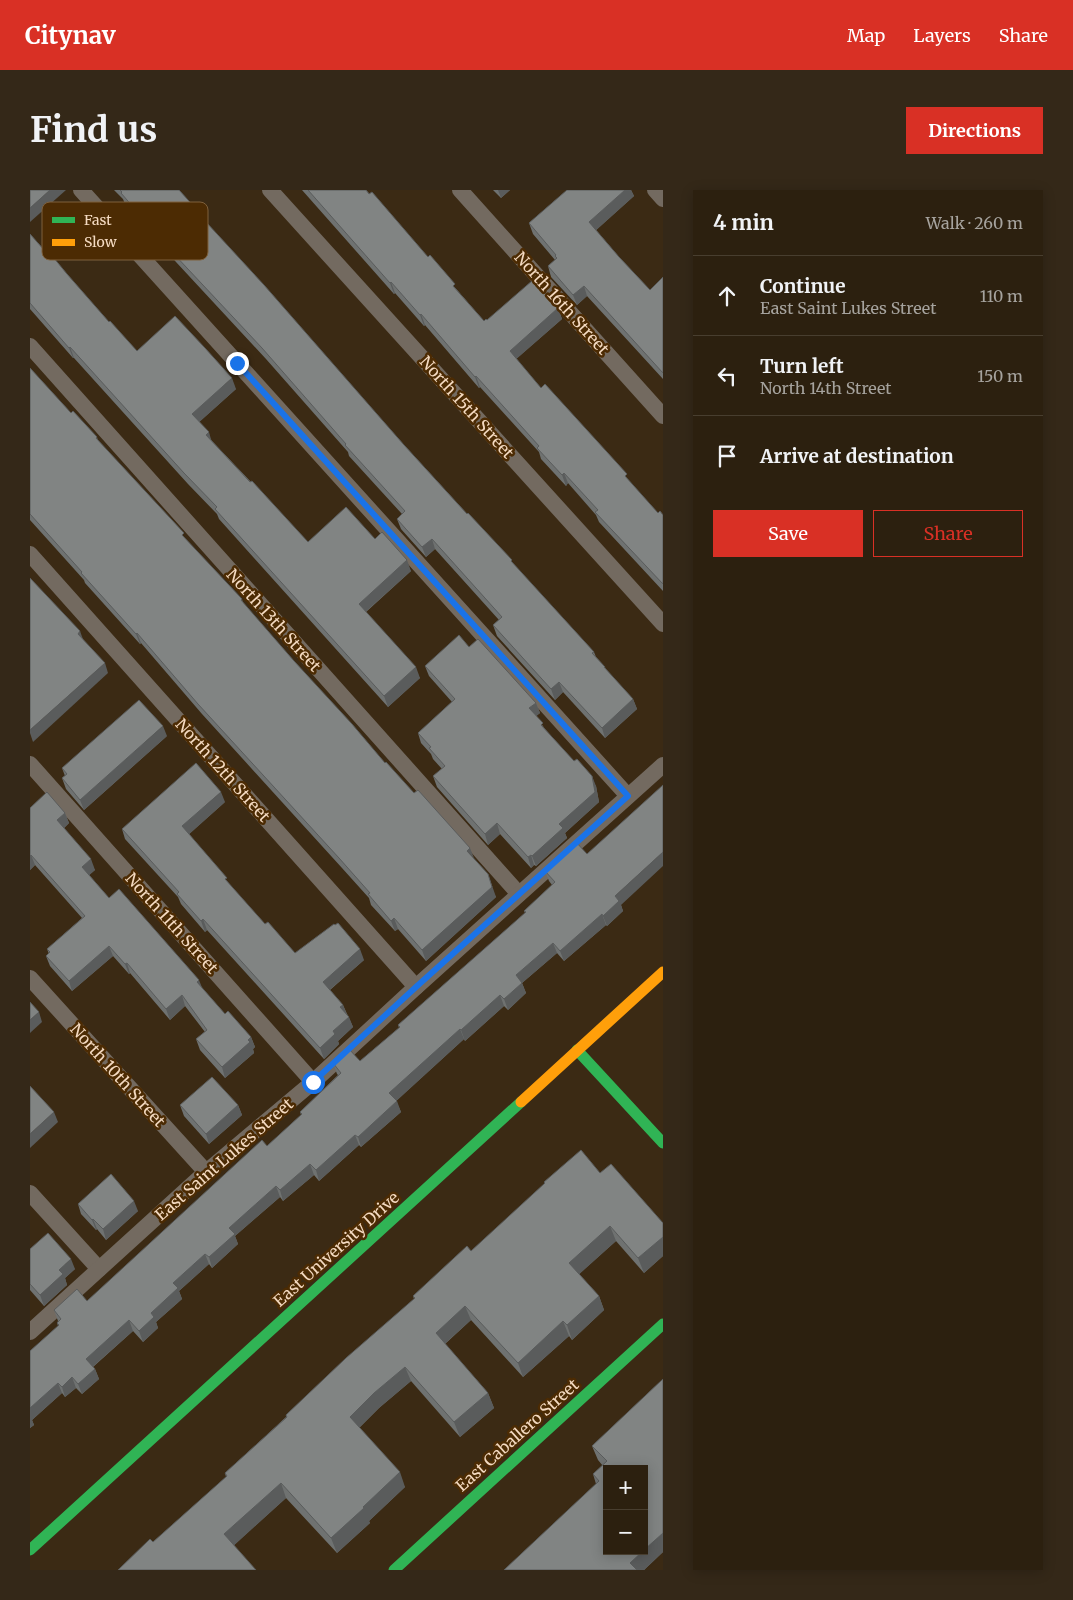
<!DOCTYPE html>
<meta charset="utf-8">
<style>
body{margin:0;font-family:Merriweather,serif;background:#342818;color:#f1f3f6}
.controls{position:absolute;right:15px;bottom:15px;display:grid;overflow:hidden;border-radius:0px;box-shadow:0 2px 12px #0003}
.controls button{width:45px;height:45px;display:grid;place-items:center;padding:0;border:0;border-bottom:1px solid #483e2f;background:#2c200f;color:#f1f3f6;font:25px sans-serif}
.stop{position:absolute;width:15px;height:15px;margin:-11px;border:4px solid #1a73e8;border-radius:50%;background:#fff}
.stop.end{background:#1a73e8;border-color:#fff;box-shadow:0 1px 5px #0008}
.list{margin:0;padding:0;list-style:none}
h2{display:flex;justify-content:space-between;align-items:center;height:65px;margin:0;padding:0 20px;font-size:21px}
h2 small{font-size:16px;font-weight:400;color:#a6a39e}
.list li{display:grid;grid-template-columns:32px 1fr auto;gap:15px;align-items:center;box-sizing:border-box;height:80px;padding:0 20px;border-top:1px solid #483e2f}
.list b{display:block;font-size:19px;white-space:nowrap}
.list p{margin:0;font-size:16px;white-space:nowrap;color:#a6a39e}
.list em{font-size:16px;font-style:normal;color:#a6a39e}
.actions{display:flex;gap:10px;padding:15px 20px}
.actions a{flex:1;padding:11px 0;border:1px solid #d93025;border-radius:0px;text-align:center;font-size:18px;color:#d93025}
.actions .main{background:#d93025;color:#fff}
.icon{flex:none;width:28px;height:28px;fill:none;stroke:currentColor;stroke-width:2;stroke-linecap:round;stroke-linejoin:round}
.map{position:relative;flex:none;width:633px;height:1380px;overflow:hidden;border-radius:0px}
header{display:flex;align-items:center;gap:30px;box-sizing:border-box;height:70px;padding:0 25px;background:#d93025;color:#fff}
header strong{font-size:24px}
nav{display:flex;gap:28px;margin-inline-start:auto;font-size:18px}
.intro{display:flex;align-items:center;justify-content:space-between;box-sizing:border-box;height:120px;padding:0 30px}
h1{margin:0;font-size:35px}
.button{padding:12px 22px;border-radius:0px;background:#d93025;color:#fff;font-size:18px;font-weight:700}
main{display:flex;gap:30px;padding:0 30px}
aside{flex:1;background:#2c200f;border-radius:0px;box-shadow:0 2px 12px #0003}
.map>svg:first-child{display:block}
</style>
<header>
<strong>Citynav</strong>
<nav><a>Map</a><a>Layers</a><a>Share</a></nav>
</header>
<div class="intro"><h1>Find us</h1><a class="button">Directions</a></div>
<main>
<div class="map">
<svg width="633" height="1380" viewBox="0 0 633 1380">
<rect width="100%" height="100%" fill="#3b2a14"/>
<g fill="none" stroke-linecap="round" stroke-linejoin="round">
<g stroke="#736a60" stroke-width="16">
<polyline points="51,0 598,606"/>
<polyline points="240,0 633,434"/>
<polyline points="430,0 633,226"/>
<polyline points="625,0 633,9"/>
<polyline points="0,156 489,704"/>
<polyline points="0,364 386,797"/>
<polyline points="0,574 283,892"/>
<polyline points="0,788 176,982"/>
<polyline points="0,1003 69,1079"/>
<polyline points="0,1142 176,982 283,892 386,797 633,575"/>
</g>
<g stroke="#30b455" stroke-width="11">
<polyline points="547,860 633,953"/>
<polyline points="0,1360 491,912"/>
<polyline points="364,1380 633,1134"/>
</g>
<polyline stroke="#ff9f0a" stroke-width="11" points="491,912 633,782"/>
</g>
<g fill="#6f7271">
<polygon points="84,0 149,0 178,35 374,255 564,462 566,467 575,477 576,480 603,509 607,519 575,548 533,502 525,510 467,446 463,435 469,430 405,359 396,367 371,339 367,329 372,324 319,266 318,262 236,169 146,72 95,14 93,9"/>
<polygon points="272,0 336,0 428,101 454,131 528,118 532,129 486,169 511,198 599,291 628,323 633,325 633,401 569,332 566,325 538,293 536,296 511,269 509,262 450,197 449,198 395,135 394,136 365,103 364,104"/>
<polygon points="463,0 480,0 471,8"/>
<polygon points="537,0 601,0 604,6 566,40 589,67 620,100 633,87 633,189 557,106 547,115 521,87 518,76 525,70 503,44 499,33"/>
<polygon points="0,44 79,132 107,161 206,199 169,232 182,251 278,352 345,349 381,381 336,422 390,488 358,517 189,329 187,324 158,294 44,168 43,168 0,119"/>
<polygon points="0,178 41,223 67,247 68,251 156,350 212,409 213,413 264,471 355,573 443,668 466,707 396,771 368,739 365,741 341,715 339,708 312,678 172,524 111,453 110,454 55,393 54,390 0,330"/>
<polygon points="439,457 506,513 510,523 506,526 515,539 566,596 569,612 535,643 537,648 506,676 504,675 501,678 470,644 458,655 407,597 403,586 412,579 403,569 401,564 391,553 388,543 422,512 399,486 395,476"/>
<polygon points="137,546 54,620 36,599 32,588 35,586 32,578"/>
<polygon points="195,612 159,644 200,695 235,734 265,763 334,770 300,800 313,815 323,837 308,851 309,854 294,869 177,740 175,742 151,714 148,707 95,649 92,639"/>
<polygon points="0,618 35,623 39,633 34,638 65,680 59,685 79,708 172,798 195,824 221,847 225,857 223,859 224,863 195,888 170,860 166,849 175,842 155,816 140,830 100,783 99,784 83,766 42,801 20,776 16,766 19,764 17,759 52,728 5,675 0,680"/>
<polygon points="515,681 591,715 593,721 577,736 576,735 534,771 527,763 492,793 496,803 478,820 474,816 435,851 434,849 366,911 371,922 331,957 329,955 289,991 284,985 253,1011 250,1007 205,1046 208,1054 182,1078 179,1074 149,1101 152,1109 126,1132 128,1138 113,1152 103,1141 63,1177 65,1179 69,1189 52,1204 46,1198 35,1207 32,1203 2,1230 4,1235 0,1238 0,1161 28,1136 27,1133 28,1131 24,1120 57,1111 237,956 271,925 270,922 308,885 307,884 303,873 330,871 369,838 368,835 495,723 494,721 522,695 519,691"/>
<polygon points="150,915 208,915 212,925 179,954 154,926"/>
<polygon points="570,983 633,1033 633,1066 614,1083 586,1051 549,1084 569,1106 574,1120 542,1150 539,1146 493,1187 441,1130 415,1154 458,1203 464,1218 430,1247 381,1191 349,1218 329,1238 375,1297 339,1331 340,1333 307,1363 256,1308 204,1355 123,1352 196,1287 195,1283 256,1227 256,1225 384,1109 383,1106 441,1061"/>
<polygon points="48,1014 108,1021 76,1050 67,1039 66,1040 51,1024"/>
<polygon points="0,1059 45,1079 35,1088 37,1095 14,1116 0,1100"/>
<polygon points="633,1189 633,1362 614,1380 474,1380 566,1294 563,1284 573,1276 568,1270 562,1256"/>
</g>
<g fill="#5a5c5c">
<polygon points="20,0 36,0 0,32 0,18"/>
<polygon points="468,0 480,0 471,8"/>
<polygon points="595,0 601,0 604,6 563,43 559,32"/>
<polygon points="361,92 365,103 364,104 360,93"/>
<polygon points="554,96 557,106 547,115 543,105"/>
<polygon points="528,118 532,129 484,171 480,161"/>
<polygon points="391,124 395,135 394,136 390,125"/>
<polygon points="40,157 44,168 43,168 39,158"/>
<polygon points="446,186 450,197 449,198 445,187"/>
<polygon points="202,188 206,199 166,235 162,224"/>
<polygon points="179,242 182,253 176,245"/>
<polygon points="534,283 538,293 536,296 532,285"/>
<polygon points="402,349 405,359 396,367 392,357"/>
<polygon points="377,370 381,381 333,424 329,414"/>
<polygon points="50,441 54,452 48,444"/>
<polygon points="107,443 111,453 110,454 106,444"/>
<polygon points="75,473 78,483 3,552 0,543 0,540"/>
<polygon points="386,477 390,488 358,517 354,506"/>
<polygon points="529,492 533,502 525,510 521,499"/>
<polygon points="603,509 607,519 575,548 572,538"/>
<polygon points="506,513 510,523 503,529 499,518"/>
<polygon points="133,536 137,546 54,620 50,610"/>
<polygon points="562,586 566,596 569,612 535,643 537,648 506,676 502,666 529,634"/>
<polygon points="191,602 195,612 156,647 152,636"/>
<polygon points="35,623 39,633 31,641 27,630"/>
<polygon points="467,633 470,644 458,655 455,644"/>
<polygon points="440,658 444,668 437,661"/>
<polygon points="633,662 633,676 591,715 593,721 577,736 573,726 585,706"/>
<polygon points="1,665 5,675 0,680 0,666"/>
<polygon points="501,665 504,675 501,678 498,667"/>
<polygon points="61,669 65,680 56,688 52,677"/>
<polygon points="458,684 466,707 396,771 392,760"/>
<polygon points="572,724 576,735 534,771 530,761"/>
<polygon points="364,728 368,739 365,741 361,731"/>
<polygon points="173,729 177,740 175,742 171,731"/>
<polygon points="523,753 527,763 492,793 496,803 478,820 474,809 486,785"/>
<polygon points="79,756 83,766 42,801 39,791"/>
<polygon points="330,759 334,770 297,802 293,792"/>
<polygon points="97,773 100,783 99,784 95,774"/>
<polygon points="169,790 173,800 167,792"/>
<polygon points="152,805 155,816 140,830 136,819"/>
<polygon points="470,805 474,816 435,851 431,840"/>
<polygon points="313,815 317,825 310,817"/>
<polygon points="9,822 12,832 0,843 0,830"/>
<polygon points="319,827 323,837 308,851 309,854 294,869 290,858 303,841"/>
<polygon points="430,839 434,849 363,914 359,903"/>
<polygon points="221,847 225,857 223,859 224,863 195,888 192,877"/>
<polygon points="367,911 371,922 331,957 328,947"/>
<polygon points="208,915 212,925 179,954 176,944"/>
<polygon points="24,922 28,932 0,958 0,944"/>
<polygon points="325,945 329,955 289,991 286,980"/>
<polygon points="280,974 284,985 253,1011 250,1000"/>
<polygon points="246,996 250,1007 205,1046 208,1054 182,1078 179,1067 199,1038"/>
<polygon points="104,1011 108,1021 76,1050 73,1039"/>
<polygon points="63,1029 67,1039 66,1040 62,1030"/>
<polygon points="580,1036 586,1051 545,1088 539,1073"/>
<polygon points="633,1047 633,1066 614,1083 608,1068"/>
<polygon points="175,1064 179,1074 149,1101 152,1109 126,1132 128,1138 113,1152 109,1141 121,1123 143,1093"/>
<polygon points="41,1069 45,1079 35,1088 37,1095 14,1116 10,1105 29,1080"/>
<polygon points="569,1106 574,1120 542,1150 537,1135"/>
<polygon points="435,1116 441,1130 411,1157 406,1143"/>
<polygon points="99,1130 103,1141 60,1179 56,1169"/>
<polygon points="533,1131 539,1146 493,1187 488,1173"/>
<polygon points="375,1177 381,1191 349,1218 325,1242 320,1227 344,1203"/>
<polygon points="65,1179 69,1189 52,1204 48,1194"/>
<polygon points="42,1187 46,1198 35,1207 32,1197"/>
<polygon points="28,1193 32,1203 2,1230 4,1235 0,1238 0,1218"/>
<polygon points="458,1203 464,1218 430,1247 424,1232"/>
<polygon points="370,1282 375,1297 339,1331 340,1333 307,1363 301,1348 333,1317"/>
<polygon points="251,1293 256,1308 200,1359 194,1344"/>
<polygon points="633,1343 633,1362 614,1380 603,1380 600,1373 613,1361 614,1361 614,1360"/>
</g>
<g fill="#818483" stroke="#5a5c5c">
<polygon points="0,0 20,0 0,18"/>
<polygon points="90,0 149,0 177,31 176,32 234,95 374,255 437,324 438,323 482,370 481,371 564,462 562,463 575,477 574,477 603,509 572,538 529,492 521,499 463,435 472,427 402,349 392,357 367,329 375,321 315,255 316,254 232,158 142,62 91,3 92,2"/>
<polygon points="278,0 336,0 339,4 342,2 398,67 400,65 425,94 423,96 454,131 456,129 457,130 503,90 528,118 480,161 511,198 515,194 597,284 595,286 628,323 630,321 633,325 633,394 565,322 568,320 534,283 532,285 507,258 509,256 446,186 445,187 391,124 390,125 361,92 360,93"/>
<polygon points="537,0 595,0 559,32 589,67 620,100 633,87 633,183 554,96 543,105 518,76 527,68 525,66 526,65 499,33"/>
<polygon points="0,44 21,68 23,67 37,84 79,132 80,131 107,161 145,126 175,158 202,188 162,224 179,242 176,245 220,292 222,291 278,352 316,317 345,349 352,342 377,370 329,414 386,477 354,506 185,319 187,317 154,283 40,157 39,158 0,113"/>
<polygon points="0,178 41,223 43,221 67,247 66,248 154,343 152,345 212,409 211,410 264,471 322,534 355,573 356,572 384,603 388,600 440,658 437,661 458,684 462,697 392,760 364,728 361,731 338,704 340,703 309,668 168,514 107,443 106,444 51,383 52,382 0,324"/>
<polygon points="0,388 50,441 48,444 75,473 0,540"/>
<polygon points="429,445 439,457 448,449 506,513 499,518 513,533 511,535 544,571 547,569 562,586 565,602 529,634 533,638 502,666 501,665 498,667 467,633 455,644 403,586 415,576 399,558 401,557 388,543 425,509 395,476"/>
<polygon points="109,510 133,536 50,610 32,588 37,584 32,578"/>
<polygon points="166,573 191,602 152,636 197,688 195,689 235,734 238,732 265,763 304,734 305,735 308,733 330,759 293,792 313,815 310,817 319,827 303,841 305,844 290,858 173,729 171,731 147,704 149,702 92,639"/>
<polygon points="633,595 633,662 585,706 589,711 573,726 572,724 530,761 523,753 486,785 492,793 474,809 470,805 431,840 430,839 359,903 367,911 328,947 325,945 286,980 280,974 250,1000 246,996 199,1038 205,1044 179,1067 175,1064 143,1093 148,1098 121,1123 124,1127 109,1141 99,1130 56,1169 65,1179 48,1194 42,1187 32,1197 28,1193 0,1218 0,1161 29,1135 27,1133 31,1129 24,1120 47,1099 57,1111 232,950 237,956 272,924 270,922 311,883 303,873 319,859 330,871 370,837 368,835 496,722 494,721 525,692 515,681 546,652 557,664"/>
<polygon points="17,602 35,623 27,630 61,669 52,677 79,708 89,699 169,790 167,792 195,824 198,821 221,847 218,850 220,852 192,877 166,849 177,840 152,805 136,819 97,773 95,774 79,756 39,791 16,766 20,762 17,759 55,726 1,665 0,666 0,618"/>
<polygon points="0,812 9,822 0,830"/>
<polygon points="182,887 208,915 176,944 150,915"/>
<polygon points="0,896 24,922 0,944"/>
<polygon points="551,960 570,983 581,974 633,1033 633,1047 608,1068 580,1036 539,1073 569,1106 537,1135 533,1131 488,1173 435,1116 406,1143 458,1203 424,1232 375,1177 344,1203 320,1227 370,1282 333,1317 334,1318 301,1348 251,1293 194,1344 226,1380 88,1380 120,1349 123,1352 197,1286 195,1283 257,1227 256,1225 316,1168 385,1108 383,1106 437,1056 441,1061 515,993 514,992"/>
<polygon points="81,984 104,1011 73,1039 63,1029 62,1030 48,1014"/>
<polygon points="18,1043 41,1069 29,1080 33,1084 10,1105 0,1094 0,1059"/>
<polygon points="633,1189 633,1343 614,1360 614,1279 577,1279 577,1361 613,1361 600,1373 607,1380 474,1380 569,1291 563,1284 577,1271 562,1256"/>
</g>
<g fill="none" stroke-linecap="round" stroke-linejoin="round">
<polyline stroke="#1a73e8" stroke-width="6" points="207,173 598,606 386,797 283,892"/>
</g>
<g text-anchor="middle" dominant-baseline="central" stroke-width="5" stroke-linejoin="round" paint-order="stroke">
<g font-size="16" fill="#f4dac1" stroke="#4c2b03">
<text transform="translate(532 113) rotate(48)">North 16th Street</text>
<text transform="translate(437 217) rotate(48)">North 15th Street</text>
<text transform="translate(244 430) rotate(48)">North 13th Street</text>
<text transform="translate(193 580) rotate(48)">North 12th Street</text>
<text transform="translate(142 733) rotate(48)">North 11th Street</text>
<text transform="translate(88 885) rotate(48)">North 10th Street</text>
<text transform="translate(194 969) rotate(-41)">East Saint Lukes Street</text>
<text transform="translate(306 1059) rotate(-42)">East University Drive</text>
<text transform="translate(487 1245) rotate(-42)">East Caballero Street</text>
</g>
</g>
<rect x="12" y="12" width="166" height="58" rx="8" fill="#4c2b03" stroke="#7e603c" stroke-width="1"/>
<rect x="22" y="27" width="23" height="6" fill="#30b455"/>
<rect x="22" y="49" width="23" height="7" fill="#ff9f0a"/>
<g font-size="14" fill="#f4dac1">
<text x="54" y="35">Fast</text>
<text x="54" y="57">Slow</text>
</g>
</svg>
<div class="controls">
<button>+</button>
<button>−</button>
</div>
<div class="stop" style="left:283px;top:892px"></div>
<div class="stop end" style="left:207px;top:173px"></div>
</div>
<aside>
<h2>4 min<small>Walk · 260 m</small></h2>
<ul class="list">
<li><svg class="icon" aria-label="ahead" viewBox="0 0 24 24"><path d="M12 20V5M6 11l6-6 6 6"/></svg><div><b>Continue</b><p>East Saint Lukes Street</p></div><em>110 m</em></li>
<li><svg class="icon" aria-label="left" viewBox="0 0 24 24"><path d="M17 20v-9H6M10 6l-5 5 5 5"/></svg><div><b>Turn left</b><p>North 14th Street</p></div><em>150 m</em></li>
<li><svg class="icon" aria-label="arrive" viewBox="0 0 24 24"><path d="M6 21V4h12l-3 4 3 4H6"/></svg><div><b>Arrive at destination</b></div></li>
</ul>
<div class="actions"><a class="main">Save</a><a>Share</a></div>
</aside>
</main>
